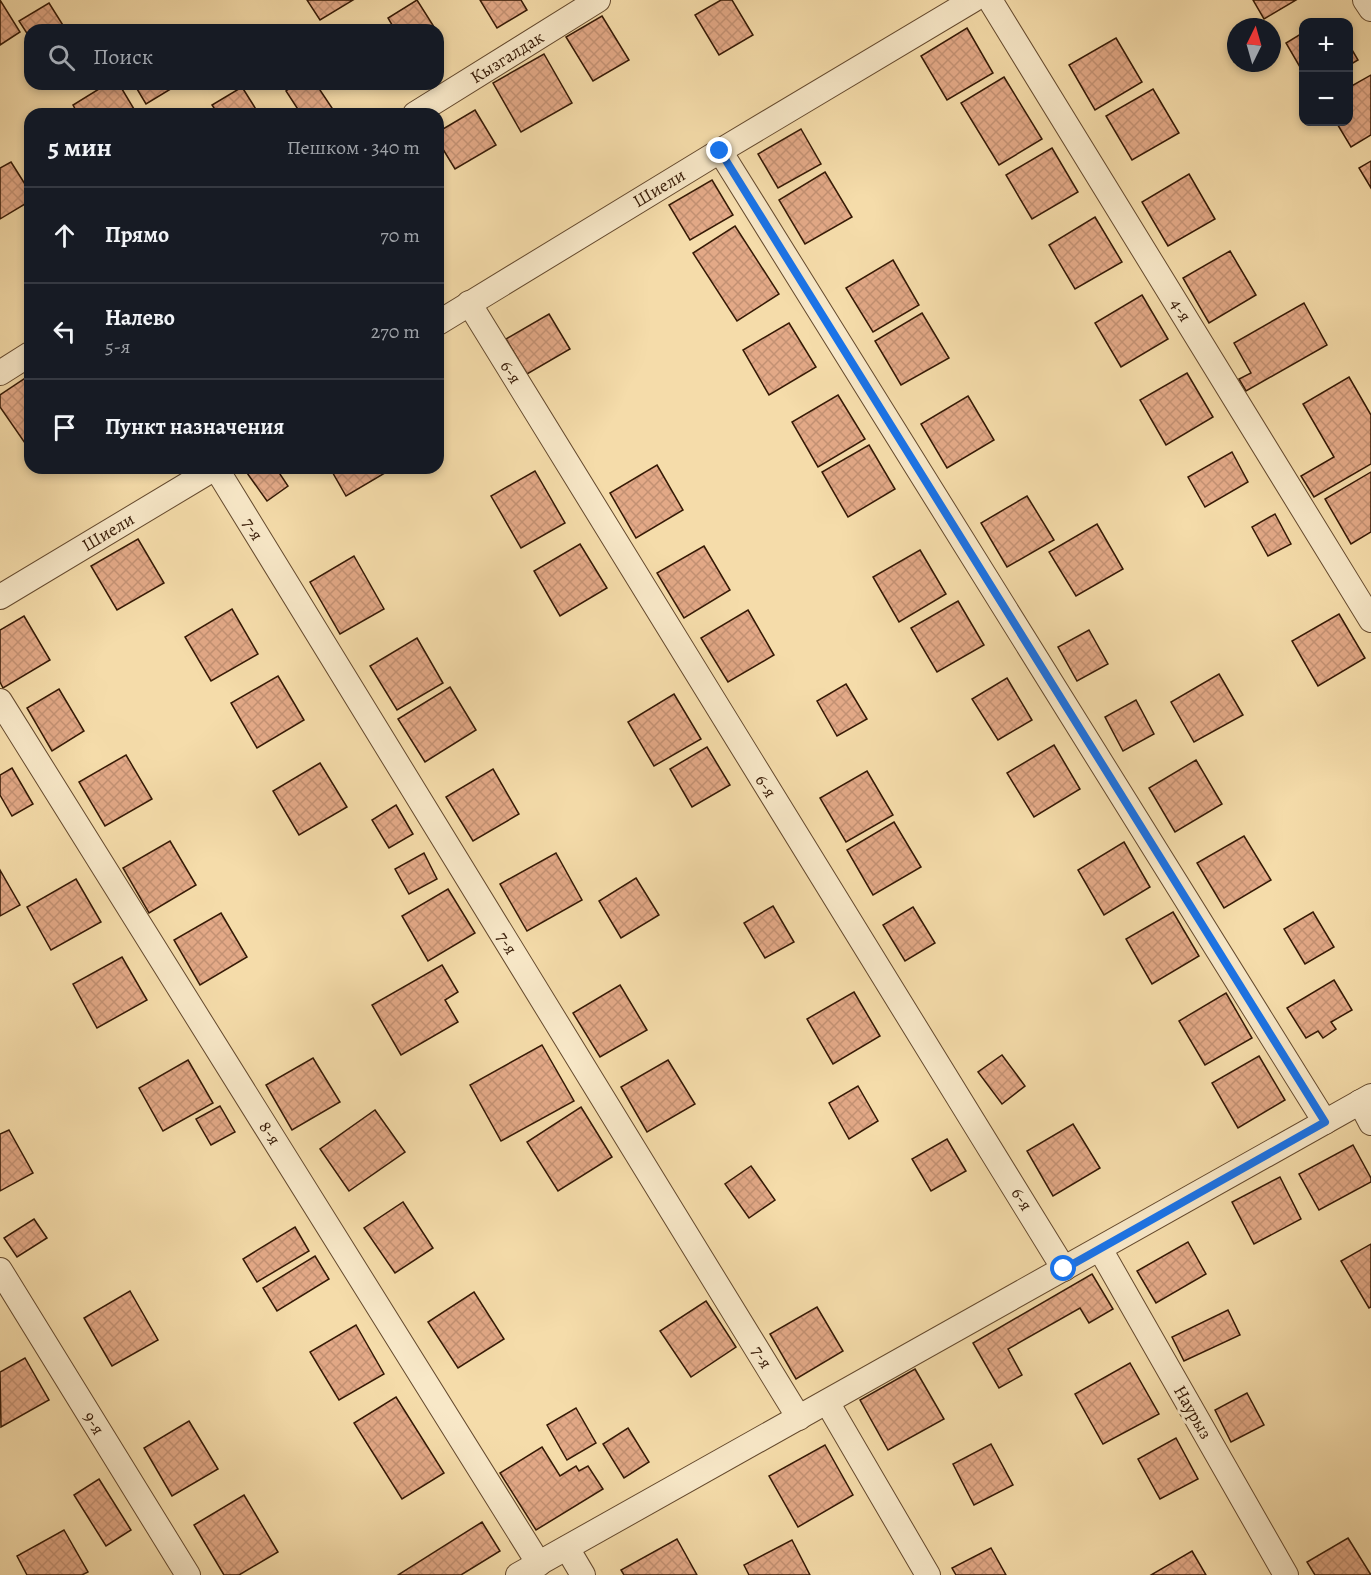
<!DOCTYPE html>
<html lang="ru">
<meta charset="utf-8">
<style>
body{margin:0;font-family:Alegreya,serif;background:#20242c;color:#f1f3f6}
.controls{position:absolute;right:18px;top:18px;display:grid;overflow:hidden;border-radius:12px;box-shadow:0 3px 9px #0003}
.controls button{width:54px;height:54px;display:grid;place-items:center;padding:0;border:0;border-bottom:2px solid #363941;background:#171b24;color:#f1f3f6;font:30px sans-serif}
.compass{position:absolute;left:1227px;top:18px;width:54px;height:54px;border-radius:50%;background:#171b24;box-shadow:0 3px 9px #0003;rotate:5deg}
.stop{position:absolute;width:18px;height:18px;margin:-14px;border:4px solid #1a73e8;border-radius:50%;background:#fff}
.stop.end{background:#1a73e8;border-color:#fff;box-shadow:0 2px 6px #0008}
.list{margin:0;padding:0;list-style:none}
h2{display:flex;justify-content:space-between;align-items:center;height:78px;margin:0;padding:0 24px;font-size:26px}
h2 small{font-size:20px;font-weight:400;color:#9ea1a6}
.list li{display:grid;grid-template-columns:39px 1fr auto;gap:18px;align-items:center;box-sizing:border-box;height:96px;padding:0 24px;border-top:2px solid #363941}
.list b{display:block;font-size:22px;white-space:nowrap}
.list p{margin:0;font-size:20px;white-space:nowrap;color:#9ea1a6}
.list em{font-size:20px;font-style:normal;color:#9ea1a6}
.icon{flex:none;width:33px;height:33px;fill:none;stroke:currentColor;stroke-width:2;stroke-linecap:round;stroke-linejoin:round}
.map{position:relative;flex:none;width:1371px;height:1575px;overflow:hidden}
.search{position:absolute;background:#171b24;box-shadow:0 3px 9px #0003;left:24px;top:24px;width:420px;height:66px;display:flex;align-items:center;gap:15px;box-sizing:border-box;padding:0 21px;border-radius:18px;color:#9ea1a6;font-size:22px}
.panel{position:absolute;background:#171b24;box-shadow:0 3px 9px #0003;left:24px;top:108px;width:420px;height:366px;border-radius:18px}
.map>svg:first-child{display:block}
</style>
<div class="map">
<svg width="1371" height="1575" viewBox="0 0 1371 1575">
<defs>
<pattern id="building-cross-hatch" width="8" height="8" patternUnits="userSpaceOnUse" patternTransform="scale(1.5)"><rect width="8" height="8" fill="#e3a987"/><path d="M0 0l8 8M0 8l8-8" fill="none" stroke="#c39173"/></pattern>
</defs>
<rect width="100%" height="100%" fill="#f5dcaa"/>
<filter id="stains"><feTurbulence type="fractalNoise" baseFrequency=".00333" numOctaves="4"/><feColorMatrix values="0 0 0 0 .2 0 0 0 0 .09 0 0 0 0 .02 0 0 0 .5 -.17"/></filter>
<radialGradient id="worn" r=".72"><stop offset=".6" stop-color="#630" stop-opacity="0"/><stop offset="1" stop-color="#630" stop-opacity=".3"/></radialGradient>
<g fill="url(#building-cross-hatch)" stroke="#351905" stroke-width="1.5">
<polygon points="0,0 20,32 0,45"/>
<polygon points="307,0 353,0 320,20"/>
<polygon points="417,0 436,30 395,30 388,18"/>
<polygon points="480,0 521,0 527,10 497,28"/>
<polygon points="721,0 732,0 753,35 719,55 695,15"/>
<polygon points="1253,0 1296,0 1264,19"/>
<polygon points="49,3 66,30 30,30 30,38 19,21"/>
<polygon points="602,16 629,60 593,81 566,37"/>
<polygon points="967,28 993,73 947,100 921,56"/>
<polygon points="1304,32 1304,74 1286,43"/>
<polygon points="1116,38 1142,82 1095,110 1069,65"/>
<polygon points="1348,43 1358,60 1348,66"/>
<polygon points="544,54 572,103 521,132 493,83"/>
<polygon points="1371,75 1371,135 1351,147 1336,122 1348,122 1348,88"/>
<polygon points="1004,77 1042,139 999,165 961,103"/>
<polygon points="107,84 119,84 137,114 78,114 73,105"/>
<polygon points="134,84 179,84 146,104"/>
<polygon points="296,84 316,84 336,114 301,114 286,91"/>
<polygon points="242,87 259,114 218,114 212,105"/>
<polygon points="1153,89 1179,133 1132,160 1106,116"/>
<polygon points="475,110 496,145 455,169 438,141 438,132"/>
<polygon points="801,129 821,164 778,188 758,154"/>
<polygon points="1052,148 1078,192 1032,219 1006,175"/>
<polygon points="1371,161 1371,188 1359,168"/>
<polygon points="11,162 30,192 30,201 0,219 0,168"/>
<polygon points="825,172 852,217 805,244 779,200"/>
<polygon points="1189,174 1215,219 1168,246 1142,202"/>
<polygon points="712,180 733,215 690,240 669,205"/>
<polygon points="1095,217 1122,262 1075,289 1049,245"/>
<polygon points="735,226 779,294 737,321 693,253"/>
<polygon points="1230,251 1256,295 1209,323 1183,278"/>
<polygon points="893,260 919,305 873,332 846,288"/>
<polygon points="1142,295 1168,339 1121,367 1095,323"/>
<polygon points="1304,303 1327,345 1246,391 1239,379 1251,373 1234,343"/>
<polygon points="922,313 949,358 901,385 875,341"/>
<polygon points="549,314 570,349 527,374 506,339"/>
<polygon points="789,323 816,367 769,395 743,350"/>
<polygon points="1187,373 1213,417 1166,445 1140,400"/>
<polygon points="30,375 30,444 27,446 0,407 0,395"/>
<polygon points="1349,377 1371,415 1371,464 1314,497 1301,476 1334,457 1303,404"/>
<polygon points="838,395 865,439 818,467 792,422"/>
<polygon points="968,396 994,440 947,468 921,424"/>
<polygon points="869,445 895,489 848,517 822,472"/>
<polygon points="1232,452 1248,482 1205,507 1188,477"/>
<polygon points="657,465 683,510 636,538 610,493"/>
<polygon points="254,468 276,468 288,486 267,501 247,473"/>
<polygon points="330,468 389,468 390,470 346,496"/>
<polygon points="535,471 565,523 521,548 491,496"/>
<polygon points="1371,472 1371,532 1351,544 1325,499"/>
<polygon points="1027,496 1054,540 1007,567 981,523"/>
<polygon points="1275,514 1291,544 1268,556 1252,527"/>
<polygon points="1097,524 1123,569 1076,596 1049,552"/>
<polygon points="138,539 164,583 117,610 91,566"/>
<polygon points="580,544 607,588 560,616 534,571"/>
<polygon points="704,546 730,590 684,618 657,573"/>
<polygon points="920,550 946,594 899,622 873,577"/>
<polygon points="354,556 384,609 340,634 310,582"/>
<polygon points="958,601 984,645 937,672 911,628"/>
<polygon points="232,609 258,654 211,681 185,637"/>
<polygon points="748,610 774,655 728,682 701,638"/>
<polygon points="1339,614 1365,658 1318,686 1292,641"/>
<polygon points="24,616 50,660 3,688 0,682 0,630"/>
<polygon points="1089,630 1108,664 1077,681 1058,647"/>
<polygon points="417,638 443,683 397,710 370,666"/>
<polygon points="1219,674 1243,715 1194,742 1171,702"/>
<polygon points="278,676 304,720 257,748 231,703"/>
<polygon points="1007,678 1032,720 998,740 972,699"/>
<polygon points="846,684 867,719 837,736 817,701"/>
<polygon points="450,687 476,730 425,762 398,719"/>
<polygon points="59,689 84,731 52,751 27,708"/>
<polygon points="674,694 701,739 654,766 628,722"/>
<polygon points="1136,700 1154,734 1123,751 1105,717"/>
<polygon points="1054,745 1080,789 1034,817 1007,773"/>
<polygon points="707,747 730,785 692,807 670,769"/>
<polygon points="126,755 152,799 105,826 79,782"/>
<polygon points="1196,760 1222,804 1175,832 1149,788"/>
<polygon points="320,763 347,807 299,835 273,791"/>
<polygon points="12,768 33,804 12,816 0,795 0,775"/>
<polygon points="493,769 519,814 473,841 446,797"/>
<polygon points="867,771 893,815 846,842 820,798"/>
<polygon points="396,805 413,834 389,848 372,820"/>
<polygon points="894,822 921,867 873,895 847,850"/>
<polygon points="1244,836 1271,880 1224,908 1197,863"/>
<polygon points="170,841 196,885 149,913 123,868"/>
<polygon points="1124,842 1150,887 1104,915 1078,870"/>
<polygon points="424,853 437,879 409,894 395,869"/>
<polygon points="556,853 582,900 527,931 500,884"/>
<polygon points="0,870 20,905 0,916"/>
<polygon points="636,878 659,915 621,938 599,901"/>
<polygon points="76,879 101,922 51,950 27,907"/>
<polygon points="448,889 475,933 428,961 402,916"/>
<polygon points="773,906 794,942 765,958 744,923"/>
<polygon points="913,907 935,943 905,961 883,925"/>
<polygon points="1173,912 1199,956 1152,984 1126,939"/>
<polygon points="1313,912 1334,947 1305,964 1284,929"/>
<polygon points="221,913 247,957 200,985 174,940"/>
<polygon points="122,957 147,1000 97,1028 73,984"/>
<polygon points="442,965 458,992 445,1000 458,1022 401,1055 372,1005"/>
<polygon points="1334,980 1352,1010 1331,1022 1336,1029 1323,1038 1318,1031 1306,1038 1287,1008"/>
<polygon points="620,985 647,1030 600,1057 573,1013"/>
<polygon points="854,992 880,1036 833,1064 807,1019"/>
<polygon points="1226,993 1252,1038 1205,1065 1179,1021"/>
<polygon points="542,1045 574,1101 501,1141 470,1085"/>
<polygon points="1002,1055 1025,1086 1002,1104 978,1072"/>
<polygon points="1259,1056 1285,1100 1238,1128 1212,1083"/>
<polygon points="313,1058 340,1102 292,1130 266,1085"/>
<polygon points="188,1060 213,1103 163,1131 139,1088"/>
<polygon points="668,1060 695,1104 647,1132 621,1087"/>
<polygon points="858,1086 878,1121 849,1139 829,1103"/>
<polygon points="220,1106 235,1132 211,1145 196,1119"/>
<polygon points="581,1107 612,1157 558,1191 527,1142"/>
<polygon points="375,1110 405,1152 349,1191 320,1149"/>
<polygon points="1073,1124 1100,1168 1053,1196 1027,1151"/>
<polygon points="9,1130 33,1173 0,1191 0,1134"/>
<polygon points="947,1139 966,1171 931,1191 912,1159"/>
<polygon points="1353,1145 1371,1178 1371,1182 1319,1210 1299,1174"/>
<polygon points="751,1166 775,1200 749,1218 725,1184"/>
<polygon points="1280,1177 1301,1219 1254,1244 1232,1202"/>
<polygon points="403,1202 433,1248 395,1273 364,1228"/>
<polygon points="34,1219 47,1238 17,1257 4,1238"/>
<polygon points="295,1227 309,1251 257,1282 243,1259"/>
<polygon points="1188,1242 1206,1274 1156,1303 1137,1271"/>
<polygon points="1371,1244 1371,1307 1369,1308 1341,1261"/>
<polygon points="315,1256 329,1279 277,1311 263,1288"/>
<polygon points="1092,1274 1113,1309 1089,1323 1080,1308 1008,1349 1022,1375 999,1388 973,1343"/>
<polygon points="130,1291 158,1340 112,1366 84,1318"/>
<polygon points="474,1292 504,1339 458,1368 428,1322"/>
<polygon points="706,1301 736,1347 691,1377 660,1331"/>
<polygon points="817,1307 843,1351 796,1379 770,1334"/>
<polygon points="1228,1310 1240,1335 1184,1361 1172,1337"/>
<polygon points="356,1325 384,1374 339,1400 310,1352"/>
<polygon points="25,1358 49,1400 1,1427 0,1372"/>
<polygon points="1130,1363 1159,1414 1103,1444 1075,1394"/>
<polygon points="915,1369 944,1419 888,1450 860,1400"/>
<polygon points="1247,1393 1264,1425 1231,1442 1215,1410"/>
<polygon points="396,1397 444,1473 402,1499 354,1423"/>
<polygon points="576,1408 596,1443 567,1460 547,1425"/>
<polygon points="189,1421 218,1469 172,1496 144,1448"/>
<polygon points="628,1428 649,1462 624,1478 603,1444"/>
<polygon points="1176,1438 1198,1479 1160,1499 1138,1459"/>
<polygon points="991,1444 1013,1485 974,1505 953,1464"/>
<polygon points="825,1445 853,1495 798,1527 769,1476"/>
<polygon points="542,1447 560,1476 576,1466 579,1471 588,1466 603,1489 536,1530 500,1473"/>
<polygon points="99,1479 131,1530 106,1546 74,1495"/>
<polygon points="244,1495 278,1552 239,1575 224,1575 194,1525"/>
<polygon points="482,1522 500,1551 461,1575 398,1575"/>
<polygon points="64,1530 88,1572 82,1575 27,1575 17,1556"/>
<polygon points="1348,1538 1371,1575 1315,1575 1307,1562"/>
<polygon points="677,1539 697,1575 624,1575 621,1570"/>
<polygon points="792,1540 810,1575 749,1575 744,1565"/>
<polygon points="991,1548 1006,1575 956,1575 952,1568"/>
<polygon points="1192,1551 1206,1575 1151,1575"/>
</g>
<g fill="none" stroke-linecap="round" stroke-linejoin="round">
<defs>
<g id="street">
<polyline points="990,0 1371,620"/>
<polyline points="1365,0 1371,9"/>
<polyline points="415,114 598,0"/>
<polyline points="720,151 1325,1122"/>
<polyline points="469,303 1064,1269"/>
<polyline points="438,323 720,151 973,0"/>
<polyline points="0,373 30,354"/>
<polyline points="216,468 799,1418"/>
<polyline points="0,597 215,468"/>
<polyline points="0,701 539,1564"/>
<polyline points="1360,1102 1371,1123"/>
<polyline points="1100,1249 1286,1575"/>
<polyline points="0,1270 188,1575"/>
<polyline points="827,1402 928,1575"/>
<polyline points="567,1548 583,1575"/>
<polyline points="518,1575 1371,1096"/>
</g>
</defs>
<use href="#street" stroke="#654a2e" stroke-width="26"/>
<use href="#street" stroke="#f8e8c8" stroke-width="24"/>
</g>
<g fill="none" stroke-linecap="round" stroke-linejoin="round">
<polyline stroke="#1a73e8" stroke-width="8" points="720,151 1325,1122 1064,1269"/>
</g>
<g text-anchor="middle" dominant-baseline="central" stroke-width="6" stroke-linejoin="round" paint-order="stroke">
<g font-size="18" fill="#351905" stroke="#f8e8c8">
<text transform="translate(507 57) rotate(-32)">Кызгалдак</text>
<text transform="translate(659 188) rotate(-31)">Шиели</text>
<text transform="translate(1181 310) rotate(58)">4-я</text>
<text transform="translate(511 372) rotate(58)">6-я</text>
<text transform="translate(253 529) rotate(58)">7-я</text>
<text transform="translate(108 532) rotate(-31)">Шиели</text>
<text transform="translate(766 786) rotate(58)">6-я</text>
<text transform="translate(507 943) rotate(58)">7-я</text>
<text transform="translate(270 1133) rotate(58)">8-я</text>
<text transform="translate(1022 1199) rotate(58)">6-я</text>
<text transform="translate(762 1357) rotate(58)">7-я</text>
<text transform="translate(1193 1412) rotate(60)">Наурыз</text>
<text transform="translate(94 1423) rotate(58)">9-я</text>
</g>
</g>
<rect width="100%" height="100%" filter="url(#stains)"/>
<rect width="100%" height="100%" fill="url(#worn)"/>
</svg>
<div class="controls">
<button>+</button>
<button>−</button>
</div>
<svg class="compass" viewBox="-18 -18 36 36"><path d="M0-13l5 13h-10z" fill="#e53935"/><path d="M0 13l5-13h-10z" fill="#9ea1a6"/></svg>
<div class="stop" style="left:1064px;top:1269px"></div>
<div class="stop end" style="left:720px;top:151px"></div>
<div class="search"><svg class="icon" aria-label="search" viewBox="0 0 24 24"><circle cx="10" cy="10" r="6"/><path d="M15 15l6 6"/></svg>Поиск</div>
<section class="panel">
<h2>5 мин<small>Пешком · 340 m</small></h2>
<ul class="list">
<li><svg class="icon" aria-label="ahead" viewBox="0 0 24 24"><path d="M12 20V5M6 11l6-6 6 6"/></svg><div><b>Прямо</b></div><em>70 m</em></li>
<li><svg class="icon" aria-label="left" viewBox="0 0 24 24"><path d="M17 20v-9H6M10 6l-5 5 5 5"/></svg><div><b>Налево</b><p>5-я</p></div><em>270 m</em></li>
<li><svg class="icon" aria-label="arrive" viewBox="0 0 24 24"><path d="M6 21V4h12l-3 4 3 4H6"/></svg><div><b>Пункт назначения</b></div></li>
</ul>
</section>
</div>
